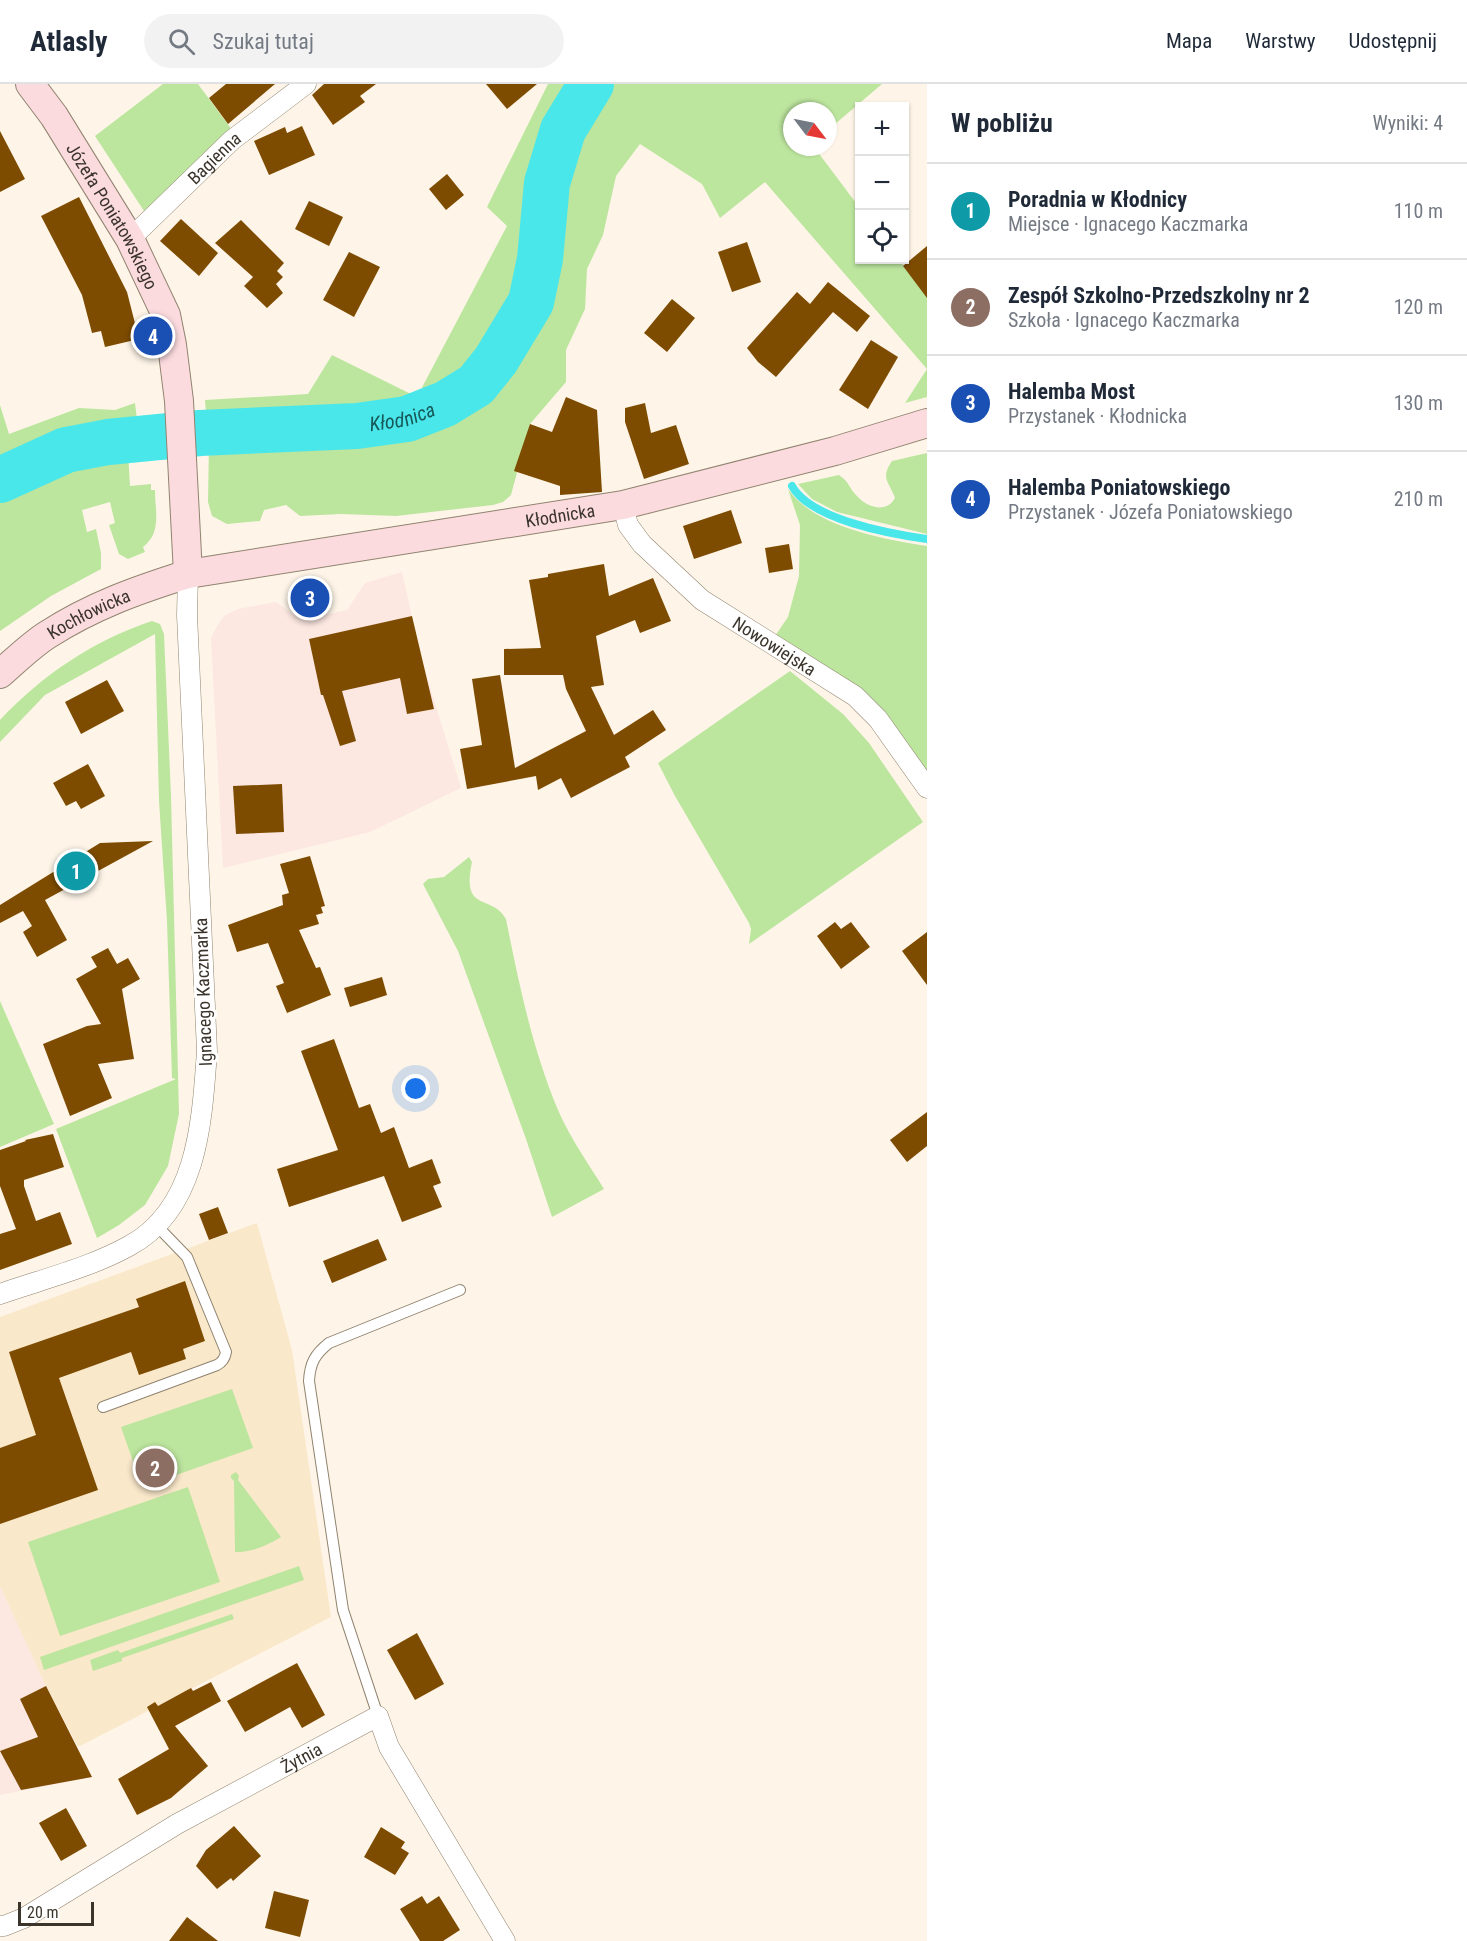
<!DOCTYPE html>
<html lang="pl">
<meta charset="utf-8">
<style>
body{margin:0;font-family:"Roboto Condensed",sans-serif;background:#f2f2f3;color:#1f2937}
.controls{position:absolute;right:18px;top:18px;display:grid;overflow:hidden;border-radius:0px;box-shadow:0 2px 4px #0004}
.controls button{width:54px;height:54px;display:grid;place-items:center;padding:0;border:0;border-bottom:2px solid #e0e1e3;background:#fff;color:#1f2937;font:30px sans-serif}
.compass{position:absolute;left:783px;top:18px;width:54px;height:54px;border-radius:50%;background:#fff;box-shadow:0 2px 4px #0004;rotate:122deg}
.scale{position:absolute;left:18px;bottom:15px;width:76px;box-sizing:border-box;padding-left:6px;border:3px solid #3a342b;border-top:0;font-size:16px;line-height:21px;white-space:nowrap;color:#3a342b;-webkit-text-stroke:4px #fff;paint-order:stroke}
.you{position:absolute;left:416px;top:1005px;width:21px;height:21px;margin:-15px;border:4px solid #fff;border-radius:50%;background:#1a73e8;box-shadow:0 0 0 9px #1a73e833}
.badge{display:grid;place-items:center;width:39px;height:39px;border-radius:50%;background:#d24f00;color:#fff;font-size:20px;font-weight:700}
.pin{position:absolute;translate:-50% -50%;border:3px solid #fff;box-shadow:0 2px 6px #0006}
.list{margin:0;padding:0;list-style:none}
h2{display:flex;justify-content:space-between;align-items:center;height:78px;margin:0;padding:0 24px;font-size:26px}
h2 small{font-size:20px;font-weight:400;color:#747a83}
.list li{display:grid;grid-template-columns:39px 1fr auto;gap:18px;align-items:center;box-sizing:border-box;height:96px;padding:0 24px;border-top:2px solid #e0e1e3}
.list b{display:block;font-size:22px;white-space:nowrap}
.list p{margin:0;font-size:20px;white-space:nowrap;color:#747a83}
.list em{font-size:20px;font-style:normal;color:#747a83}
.icon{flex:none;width:33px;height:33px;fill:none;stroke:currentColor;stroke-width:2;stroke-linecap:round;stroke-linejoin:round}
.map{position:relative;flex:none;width:927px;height:1857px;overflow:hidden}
header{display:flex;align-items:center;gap:36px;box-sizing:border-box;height:84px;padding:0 30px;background:#fff;border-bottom:2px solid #e0e1e3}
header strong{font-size:28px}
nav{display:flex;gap:33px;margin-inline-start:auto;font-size:21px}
.search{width:420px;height:54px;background:#f2f2f3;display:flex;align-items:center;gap:15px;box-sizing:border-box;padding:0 21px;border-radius:33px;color:#747a83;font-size:22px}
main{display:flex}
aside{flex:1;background:#fff}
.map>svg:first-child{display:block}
</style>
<header>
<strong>Atlasly</strong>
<div class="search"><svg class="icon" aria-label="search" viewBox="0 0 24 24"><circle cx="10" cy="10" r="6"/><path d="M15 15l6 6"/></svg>Szukaj tutaj</div>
<nav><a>Mapa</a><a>Warstwy</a><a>Udostępnij</a></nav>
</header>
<main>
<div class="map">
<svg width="927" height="1857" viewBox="0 0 927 1857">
<rect width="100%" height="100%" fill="#fef5e8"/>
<g fill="#fce7e1">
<polygon points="402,488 422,577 461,704 370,748 223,784 211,554 217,542 224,532 238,525 276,518 301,536 347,526 365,499"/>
<polygon points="0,1502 46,1602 92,1693 0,1711"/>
</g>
<polygon fill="#fae8ca" points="257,1139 292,1266 331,1533 78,1663 46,1602 0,1502 0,1233"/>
<g fill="#bce59e">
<polygon points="163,0 198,0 232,46 144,127 95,52"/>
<polygon points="548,0 882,0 828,46 828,27 792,27 792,63 814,63 859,123 860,176 899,176 927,213 927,313 905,319 927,285 765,98 720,134 702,100 640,60 616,92 603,151 587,185 585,225 566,266 566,298 530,340 511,411 503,418 493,421 396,432 341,430 300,432 286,421 264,426 260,437 227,440 212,432 208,418 209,359 288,352 285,335 275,339 207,343 205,316 308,310 332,271 417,313 507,142 487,123"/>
<path d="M135,319L138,344C119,347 98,348 78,353C50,359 25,372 0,385V321L9,350L79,324L115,326Z"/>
<path d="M149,363V365L128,368L130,402L151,400V406H155C155,428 162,448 143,463L145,468L128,475L119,470L109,441L115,439L110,418L82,426L87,448L96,445L101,469V485L51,512L0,547V409L100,370L112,366Z"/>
<path d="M927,369V450L837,428L812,415L798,400L839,391C850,398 849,405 858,413C868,424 887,429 895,414C889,397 880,395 892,377Z"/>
<path d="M788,405C814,443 883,455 927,462V693L890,643L775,552L788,533L799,492L800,441Z"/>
<path d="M152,537L160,540L164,550L171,712L179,1030L168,1082L145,1121L119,1141L97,1154L56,1045L176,995L172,994L167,837L159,717L155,550L45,611L0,658V636C41,592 94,556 152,537Z"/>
<polygon points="790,587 843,630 869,659 923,738 749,860 751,845 749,839 675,712 658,679"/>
<path d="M469,773L472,778C461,830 491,809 506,835C519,900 532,964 558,1026C570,1054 588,1079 604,1105L552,1133L526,1055L458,867L423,800L428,795L444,793Z"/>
<polygon points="0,917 54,1040 0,1063"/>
<polygon points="232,1305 253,1364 142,1403 121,1343"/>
<path d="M236,1388L239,1392L238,1396L281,1453C266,1462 253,1468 235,1468L234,1397L231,1394V1391Z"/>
<polygon points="188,1403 220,1498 60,1552 28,1458"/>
<polygon points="299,1482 304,1496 44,1586 40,1573"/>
<polygon points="232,1530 234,1535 122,1574 122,1577 93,1587 90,1576 118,1566 120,1569"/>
</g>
<path fill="#4ae7ea" d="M148,343L149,363L112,366L100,370L0,409V385C47,361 95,345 148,343Z"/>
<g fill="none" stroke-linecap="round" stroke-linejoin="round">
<g stroke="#4ae7ea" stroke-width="8">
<polyline points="544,118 563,122"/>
<path d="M792,402C811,436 891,450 927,455"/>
</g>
<path stroke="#4ae7ea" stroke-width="46" id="s1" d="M0,396L66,366L108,358L200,349L357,342L407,335L445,320L476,301L496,276L531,218L540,175L547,99L563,46L591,0"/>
</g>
<g fill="#7e4c01">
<polygon points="226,0 275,0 228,40 209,14"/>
<polygon points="324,0 376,0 360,12 365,18 333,41 312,11"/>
<polygon points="486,0 537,0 507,25"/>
<polygon points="302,42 315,71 269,91 254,57 285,43 287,49"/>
<polygon points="0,47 25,95 0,108"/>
<polygon points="447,90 464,111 446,126 429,105"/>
<polygon points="79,113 127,208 139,255 105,263 101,247 92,249 82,211 41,132"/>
<polygon points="309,117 343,133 329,162 295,145"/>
<polygon points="181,135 218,169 199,192 160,157"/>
<polygon points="241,136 284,179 277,187 283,193 276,200 283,209 267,224 244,202 253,193 215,159"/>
<polygon points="747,158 761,198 732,208 718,168"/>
<polygon points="927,162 927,214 903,182"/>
<polygon points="349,168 380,183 354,233 323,216"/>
<polygon points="828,198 870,232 857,248 833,228 776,293 758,278 747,264 797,208 810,220"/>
<polygon points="672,215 695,234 667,268 644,249"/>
<polygon points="871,256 898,273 868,325 839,306"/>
<polygon points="566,313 597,326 602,408 560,411 560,402 514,387 530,340 552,348"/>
<polygon points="645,319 651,349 676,341 689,380 644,395 625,338 625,324"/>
<polygon points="731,426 742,459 694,475 683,442"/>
<polygon points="789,460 793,485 769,489 765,464"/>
<polygon points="604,480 609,512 653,494 671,537 640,549 635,536 596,552 604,601 591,603 614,651 653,626 666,646 625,673 630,683 571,714 561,694 538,706 536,692 467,705 460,665 482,661 472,595 500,591 515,684 586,647 566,605 563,591 504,591 504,565 541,564 529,496 548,493 548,490"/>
<polygon points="412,532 434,625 407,630 400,594 342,607 356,657 340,662 323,611 321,611 309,555"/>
<polygon points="107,596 124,627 81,650 65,618"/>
<polygon points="88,680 105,712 81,725 76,717 66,722 53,699"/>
<polygon points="282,700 284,748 236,750 233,702"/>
<polygon points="153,757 45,816 67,856 37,873 23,848 32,842 23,827 0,839 0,821 100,759"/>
<polygon points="310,772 325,822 321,823 323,829 316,831 319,840 299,846 316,884 320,883 331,911 287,929 276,902 284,899 268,859 237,868 228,841 283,821 282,811 289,809 280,780"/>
<polygon points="835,838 841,845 851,838 870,863 841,885 817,852"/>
<polygon points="927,848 927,901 902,867"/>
<polygon points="108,864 117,880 128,874 140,895 122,905 134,975 98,980 112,1014 70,1032 43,960 87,942 101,940 76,895 97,883 91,873"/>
<polygon points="382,893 387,911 350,923 344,904"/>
<polygon points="334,955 359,1024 370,1020 381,1049 394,1043 409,1084 432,1075 441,1099 433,1102 442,1123 402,1138 384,1092 289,1123 277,1085 338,1066 301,967"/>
<polygon points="927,1028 927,1062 907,1078 890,1056"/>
<polygon points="53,1050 64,1083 24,1096 24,1102 36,1137 60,1128 72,1160 0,1186 0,1150 16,1145 0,1102 0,1066 26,1057 25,1056"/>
<polygon points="218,1123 228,1149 209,1156 199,1130"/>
<polygon points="378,1155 387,1176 332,1199 323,1177"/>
<polygon points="185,1197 205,1257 183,1265 186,1275 139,1291 131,1268 59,1294 98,1406 0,1440 0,1364 36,1351 9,1268 139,1223 136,1215"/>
<polygon points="417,1549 444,1600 415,1616 387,1566"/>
<polygon points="297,1579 325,1631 302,1644 290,1623 245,1648 227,1617"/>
<polygon points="211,1598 221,1617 175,1642 208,1682 171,1714 137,1731 118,1695 169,1665 147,1623 155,1618 158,1622 191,1604 193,1607"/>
<polygon points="46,1602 92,1693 21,1706 0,1667 38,1653 20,1615"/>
<polygon points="66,1724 87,1762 61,1777 39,1739"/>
<polygon points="234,1742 261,1772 233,1797 231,1794 217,1805 196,1782 206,1766"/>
<polygon points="381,1743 405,1758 401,1764 409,1769 395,1791 364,1773"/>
<polygon points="274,1807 309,1816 300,1853 265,1844"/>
<polygon points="422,1812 427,1820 439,1812 460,1846 443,1857 420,1857 400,1825"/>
<polygon points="187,1833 218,1857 169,1857"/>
</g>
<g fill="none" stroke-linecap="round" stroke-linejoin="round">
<defs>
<g id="lane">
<path d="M103,1323L217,1281C223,1278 225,1274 226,1268L187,1173L157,1142"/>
<path d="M378,1632L343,1526L309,1297C310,1279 315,1270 329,1259L460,1206"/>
</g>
<g id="street">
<path id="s2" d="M130,155L232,56L306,0"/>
<path id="s3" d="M623,421L628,441L642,460L702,516L855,612L878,635L927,704"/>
<path d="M0,1210C43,1195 89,1184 129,1162C198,1125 202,1037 207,967L187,531L188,490"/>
<path id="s4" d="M0,1842H4L24,1834L177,1740L378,1632L389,1663L505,1857"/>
</g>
<g id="secondary">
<path id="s5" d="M30,0L54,32L130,155L166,231L172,261L179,317L188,490"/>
<path id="s6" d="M0,590C15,577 30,562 47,551C92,522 137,506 188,490L623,421L835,367L927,339"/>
</g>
</defs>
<use href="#lane" stroke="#90836f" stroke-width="12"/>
<use href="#street" stroke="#90836f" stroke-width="21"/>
<use href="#secondary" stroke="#90836f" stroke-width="30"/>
<use href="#lane" stroke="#fff" stroke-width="10"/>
<use href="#street" stroke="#fff" stroke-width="20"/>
<use href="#secondary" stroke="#fcdbdf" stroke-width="28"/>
</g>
<g text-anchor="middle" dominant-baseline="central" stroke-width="6" stroke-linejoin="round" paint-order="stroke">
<g font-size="18" fill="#3a342b" stroke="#fff">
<text stroke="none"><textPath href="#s2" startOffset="117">Bagienna</textPath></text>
<text stroke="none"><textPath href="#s5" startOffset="156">Józefa Poniatowskiego</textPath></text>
<text stroke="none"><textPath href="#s6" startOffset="592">Kłodnicka</textPath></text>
<text stroke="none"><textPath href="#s6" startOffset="108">Kochłowicka</textPath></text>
<text stroke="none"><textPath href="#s3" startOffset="212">Nowowiejska</textPath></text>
<text transform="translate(203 908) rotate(-92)">Ignacego Kaczmarka</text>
<text stroke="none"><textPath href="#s4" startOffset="346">Żytnia</textPath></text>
</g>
<g font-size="20" font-style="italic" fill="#165758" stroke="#fff">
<text stroke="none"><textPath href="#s1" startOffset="411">Kłodnica</textPath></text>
</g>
</g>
</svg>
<div class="controls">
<button>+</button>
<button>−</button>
<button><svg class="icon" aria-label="locate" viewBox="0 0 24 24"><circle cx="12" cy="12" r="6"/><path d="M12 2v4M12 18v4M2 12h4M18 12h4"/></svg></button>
</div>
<svg class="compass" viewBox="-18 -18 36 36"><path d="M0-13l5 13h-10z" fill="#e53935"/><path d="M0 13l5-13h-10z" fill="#747a83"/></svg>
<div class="scale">20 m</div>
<div class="you"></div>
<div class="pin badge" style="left:76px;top:787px;background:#0f9aa8">1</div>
<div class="pin badge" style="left:155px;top:1384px;background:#8d6e63">2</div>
<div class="pin badge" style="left:310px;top:514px;background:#1a4fb4">3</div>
<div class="pin badge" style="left:153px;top:252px;background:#1a4fb4">4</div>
</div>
<aside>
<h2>W pobliżu<small>Wyniki: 4</small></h2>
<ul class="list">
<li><span class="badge" style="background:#0f9aa8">1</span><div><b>Poradnia w Kłodnicy</b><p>Miejsce · Ignacego Kaczmarka</p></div><em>110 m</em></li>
<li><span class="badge" style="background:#8d6e63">2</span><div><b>Zespół Szkolno-Przedszkolny nr 2</b><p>Szkoła · Ignacego Kaczmarka</p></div><em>120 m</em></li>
<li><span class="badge" style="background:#1a4fb4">3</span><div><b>Halemba Most</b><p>Przystanek · Kłodnicka</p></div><em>130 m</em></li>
<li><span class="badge" style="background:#1a4fb4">4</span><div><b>Halemba Poniatowskiego</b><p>Przystanek · Józefa Poniatowskiego</p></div><em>210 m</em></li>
</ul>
</aside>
</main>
